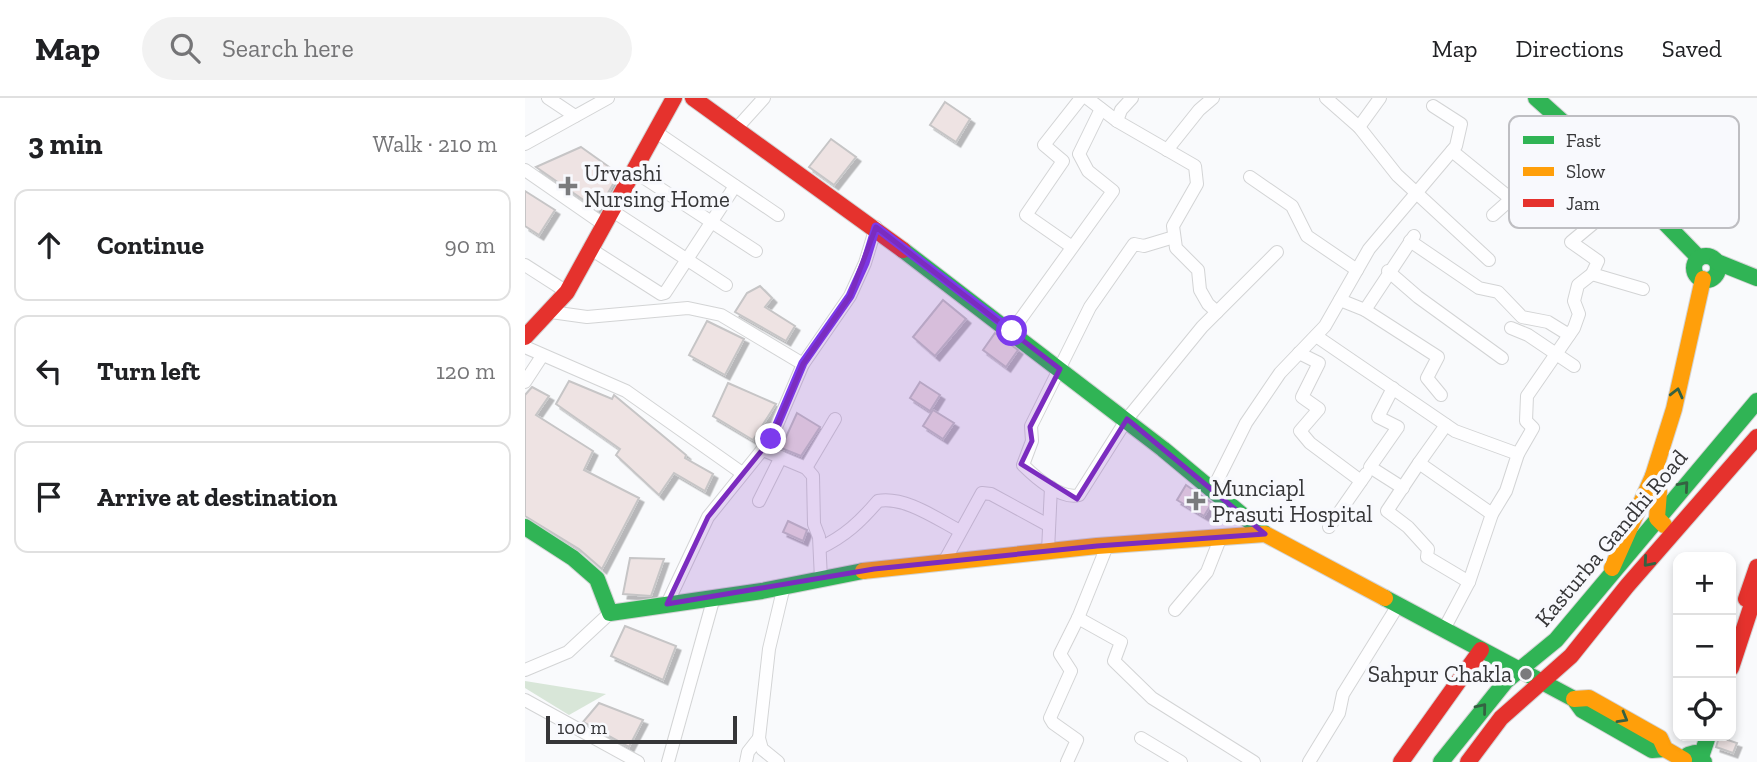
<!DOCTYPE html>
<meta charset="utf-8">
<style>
body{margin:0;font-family:"Zilla Slab",serif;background:#f2f2f2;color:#202124}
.controls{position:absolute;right:21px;bottom:21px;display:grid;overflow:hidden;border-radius:14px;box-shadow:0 4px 10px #0003}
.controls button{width:63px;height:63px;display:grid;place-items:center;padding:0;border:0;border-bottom:2px solid #e0e0e0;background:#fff;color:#202124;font:35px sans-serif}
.scale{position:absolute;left:21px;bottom:18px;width:191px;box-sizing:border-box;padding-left:7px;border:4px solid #363638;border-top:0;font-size:19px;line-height:24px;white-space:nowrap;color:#363638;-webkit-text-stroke:5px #f8f9fd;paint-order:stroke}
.stop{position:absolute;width:21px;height:21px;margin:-16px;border:5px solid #7c3aed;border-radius:50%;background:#fff}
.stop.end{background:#7c3aed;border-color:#fff;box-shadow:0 2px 7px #0008}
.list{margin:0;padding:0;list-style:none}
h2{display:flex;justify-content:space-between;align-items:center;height:91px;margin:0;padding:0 28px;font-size:30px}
h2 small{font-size:23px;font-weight:400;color:#757577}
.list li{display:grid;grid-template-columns:46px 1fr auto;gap:21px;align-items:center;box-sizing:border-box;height:112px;margin:0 14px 14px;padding:0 14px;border:2px solid #e0e0e0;border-radius:14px}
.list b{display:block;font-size:26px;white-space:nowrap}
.list em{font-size:23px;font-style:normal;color:#757577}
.icon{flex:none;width:38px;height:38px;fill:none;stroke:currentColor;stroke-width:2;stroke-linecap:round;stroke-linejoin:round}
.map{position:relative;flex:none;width:1232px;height:664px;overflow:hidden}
header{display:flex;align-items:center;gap:42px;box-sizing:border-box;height:98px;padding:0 35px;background:#fff;border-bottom:2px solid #e0e0e0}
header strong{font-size:33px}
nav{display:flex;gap:38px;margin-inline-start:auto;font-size:24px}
.search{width:490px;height:63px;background:#f2f2f2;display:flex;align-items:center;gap:18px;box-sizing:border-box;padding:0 24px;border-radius:38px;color:#757577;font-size:26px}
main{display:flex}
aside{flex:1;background:#fff}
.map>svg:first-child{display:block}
</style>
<header>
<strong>Map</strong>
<div class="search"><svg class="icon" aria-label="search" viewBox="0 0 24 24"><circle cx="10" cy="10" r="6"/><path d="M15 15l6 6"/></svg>Search here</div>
<nav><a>Map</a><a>Directions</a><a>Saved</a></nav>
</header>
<main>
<aside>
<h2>3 min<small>Walk · 210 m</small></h2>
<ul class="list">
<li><svg class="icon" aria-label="ahead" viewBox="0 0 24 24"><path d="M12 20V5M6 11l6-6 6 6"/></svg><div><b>Continue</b></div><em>90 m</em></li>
<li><svg class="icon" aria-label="left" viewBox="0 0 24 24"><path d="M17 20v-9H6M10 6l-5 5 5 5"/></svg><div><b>Turn left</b></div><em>120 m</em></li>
<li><svg class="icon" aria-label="arrive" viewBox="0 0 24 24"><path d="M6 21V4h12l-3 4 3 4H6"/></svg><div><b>Arrive at destination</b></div></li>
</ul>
</aside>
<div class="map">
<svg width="1232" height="664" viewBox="0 0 1232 664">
<defs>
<filter id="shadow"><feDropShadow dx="4.5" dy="4.5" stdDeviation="0" flood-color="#0004"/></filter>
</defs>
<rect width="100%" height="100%" fill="#f9fafc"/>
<polygon fill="#d8e6d8" points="0,583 81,596 44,617 0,590"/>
<g fill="#eee3e3" stroke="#c6c5c6" stroke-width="2" filter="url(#shadow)">
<polygon points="420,4 445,21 431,44 405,27"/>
<polygon points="306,41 331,59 309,87 284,69"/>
<polygon points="56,49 94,76 73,112 11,69"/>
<polygon points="0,93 30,112 14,137 0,128"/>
<polygon points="235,188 247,200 240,209 270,228 261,243 210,214 222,195"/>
<polygon points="418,202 441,221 410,258 388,239"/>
<polygon points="182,223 219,241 200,277 164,257"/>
<polygon points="470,235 493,252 481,269 458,252"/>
<polygon points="44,283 87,301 89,297 161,357 160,360 188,376 180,393 149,375 134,397 91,357 95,351 31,306"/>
<polygon points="395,284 415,297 405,313 385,300"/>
<polygon points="203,285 251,306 228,342 188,318"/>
<polygon points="7,289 24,298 11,317 68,353 59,372 114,400 77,471 54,451 0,418 0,297"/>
<polygon points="408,312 429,325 418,341 398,328"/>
<polygon points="272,315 295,329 276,358 256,350"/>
<polygon points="661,387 687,405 679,418 652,402"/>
<polygon points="263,423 282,432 278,443 258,434"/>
<polygon points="105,460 139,461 126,498 98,496"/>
<polygon points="100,528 151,548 138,582 86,558"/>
<polygon points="74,605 118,622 104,649 58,624"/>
<polygon points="1194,639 1212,645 1208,655 1191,649"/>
</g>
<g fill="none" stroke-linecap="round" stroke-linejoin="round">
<defs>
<g id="street">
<polyline points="23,0 50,18"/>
<polyline points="562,0 592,23 670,68 672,86 648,128 651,150 673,172 675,192 683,206 692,214"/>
<polyline points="801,0 834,29 872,77 964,162"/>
<polyline points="592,23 596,12 607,0"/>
<polyline points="834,29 855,0"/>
<polyline points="211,31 239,0"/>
<polyline points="131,34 253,117"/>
<polyline points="0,46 83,0"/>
<polyline points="642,52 674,12 688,0"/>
<polyline points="927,53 986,101 968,117"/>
<polyline points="0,72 78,126"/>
<polyline points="110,74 231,153"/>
<polyline points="725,79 767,108 782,138 832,172"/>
<polyline points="86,112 201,187"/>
<polyline points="1082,114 1046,144 1073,163 1067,176 1118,191"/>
<path d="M649,139L619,148L609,146L565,209L506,328L507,343L498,367C510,379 536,402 554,397L602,321L677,229L752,154"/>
<polyline points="885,143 954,190 973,194 997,219 1023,224 1044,237"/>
<polyline points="547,149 501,117 538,63 519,47 556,0"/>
<polyline points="64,150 136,196 140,195 210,88"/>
<polyline points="0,167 42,194"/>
<polyline points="863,173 893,199 977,260"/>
<polyline points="815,202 840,212 889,138"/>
<polyline points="840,212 913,259 902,280 916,297"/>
<polyline points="26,214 62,219 163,210 196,217 278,266 246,341 183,419 142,506"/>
<polyline points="986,230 1003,237 1049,268"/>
<polyline points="487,233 588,93 563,73 554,56 576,11"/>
<polyline points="791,238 930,333 993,356"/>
<polyline points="0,249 101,293 217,375"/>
<polyline points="774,255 794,265 777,299 794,311 775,333 785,345 836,383"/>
<polyline points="278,266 325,198 340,165 351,129"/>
<polyline points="0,284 17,258"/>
<polyline points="868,290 853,319 873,329 845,369 878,390"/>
<polyline points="921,327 894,365 967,416"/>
<polyline points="238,352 281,370 288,378 289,426 294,439 296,481"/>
<polyline points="894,365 862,413 883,429 903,451 902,459 944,484"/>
<polyline points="281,370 310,321"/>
<polyline points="689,389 721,325 755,275 800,228 844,151 931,48 936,26 908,8"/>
<polyline points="234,403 256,359"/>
<polyline points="804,429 841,376"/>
<path d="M295,450C320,438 335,424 353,403C380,398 412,421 435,433"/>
<polyline points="523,453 526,389"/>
<polyline points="419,464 457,395 466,396 523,427"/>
<polyline points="650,512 682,474 695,441"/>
<polyline points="553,520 596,544 589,563 627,600 729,664"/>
<polyline points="918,533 944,484 967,416 981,393 993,356 1008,330 1001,323 1002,298 1049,230 1054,216 1049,203 1053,187 1067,176"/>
<polyline points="0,572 43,554 85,515"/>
<polyline points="0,602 113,664"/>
<polyline points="616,640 656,664"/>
<polyline points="143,664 189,499"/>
<polyline points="221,664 223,654 234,640"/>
<polyline points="253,664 237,651 234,640 244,551 259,488"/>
<polyline points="542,664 552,642 528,625 525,620 546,573 535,556 553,520 582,448"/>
<polyline points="784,664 814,615 818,596 872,509"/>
</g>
<g id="fast">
<polyline points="1011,0 1070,53 1174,160"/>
<polyline points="378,152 638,351 740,436"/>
<circle cx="1181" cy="170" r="12"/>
<polyline points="1192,164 1232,180"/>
<polyline points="0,429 48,460 72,481 85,515 237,493 338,473"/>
<polyline points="860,500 1049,601 1057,612 1127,652 1140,651"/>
<polyline points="1176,659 1183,638"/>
<polyline points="916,664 981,583 1031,542 1232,303"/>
<polyline points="1159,664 1163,657 1170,655 1179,664"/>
</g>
<g id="slow">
<polyline points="1128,378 1134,394 1132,420 1139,427"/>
<polyline points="1087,470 1128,378 1149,311 1178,181"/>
<polyline points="338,473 572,448 740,436 860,500"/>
<polyline points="1049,601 1064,600 1135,640 1140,651 1159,662"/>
</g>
<g id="jam">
<polyline points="168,0 378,152"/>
<polyline points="0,239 42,194 149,0"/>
<polyline points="1221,501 1232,469"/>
<polyline points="1206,570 1232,491"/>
<polyline points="876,664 956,552"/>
<polyline points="943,664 976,620 1046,558 1102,488 1232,339"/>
</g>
</defs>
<use href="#street" stroke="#d3d4d5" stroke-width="14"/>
<use href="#fast" stroke="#d3d4d5" stroke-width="18"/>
<use href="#slow" stroke="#d3d4d5" stroke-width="18"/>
<use href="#jam" stroke="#d3d4d5" stroke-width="18"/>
<use href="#street" stroke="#fefeff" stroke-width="12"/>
<use href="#fast" stroke="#30b455" stroke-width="16"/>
<use href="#slow" stroke="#ff9f0a" stroke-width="16"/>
<use href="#jam" stroke="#e5322d" stroke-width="16"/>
</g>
<defs><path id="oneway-chevron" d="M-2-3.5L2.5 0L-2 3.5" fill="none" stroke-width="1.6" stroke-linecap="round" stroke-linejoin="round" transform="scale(1.75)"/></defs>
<g stroke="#346242">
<use href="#oneway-chevron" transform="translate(1152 295) rotate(-76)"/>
<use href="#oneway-chevron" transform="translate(1159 388) rotate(-49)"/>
<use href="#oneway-chevron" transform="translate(1123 464) rotate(131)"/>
<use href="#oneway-chevron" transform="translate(957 610) rotate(-51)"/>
<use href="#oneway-chevron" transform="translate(1098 620) rotate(30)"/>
</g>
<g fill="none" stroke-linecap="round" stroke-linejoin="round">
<polyline stroke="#7c3aed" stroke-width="9" points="246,341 278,265 325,198 340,165 351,129 487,233"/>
</g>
<path fill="#7b2cbf" fill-opacity="0.2" stroke="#7b2cbf" stroke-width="5" stroke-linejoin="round" d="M351,129L535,271L505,329L507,343L496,366L552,401L602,321L740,436L572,448L349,471L142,506L183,419L246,341L278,266L325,198Z"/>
<g fill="#7a7b7d" stroke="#f8f9fd" stroke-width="2.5">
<path d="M39.5 77.5h7v7h7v7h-7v7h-7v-7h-7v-7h7z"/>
<path d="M667.5 392.5h7v7h7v7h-7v7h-7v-7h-7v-7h7z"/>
<circle cx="1001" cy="576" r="7"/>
</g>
<g text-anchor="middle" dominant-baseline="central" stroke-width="7" stroke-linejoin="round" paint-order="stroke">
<g font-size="23" fill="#363638" stroke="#f8f9fd" text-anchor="start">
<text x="59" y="75">Urvashi<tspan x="59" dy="26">Nursing Home</tspan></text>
<text x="687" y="390">Munciapl<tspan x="687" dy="26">Prasuti Hospital</tspan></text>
<text x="987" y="576" text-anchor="end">Sahpur Chakla</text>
</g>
<g font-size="23" fill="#363638" stroke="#f8f9fd">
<text transform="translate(1086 440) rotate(-50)">Kasturba Gandhi Road</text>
</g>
</g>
<rect x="984" y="18" width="230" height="112" rx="10" fill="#f8f9fd" stroke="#bebec2" stroke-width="2"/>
<rect x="998" y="38" width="31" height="8" fill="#30b455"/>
<rect x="998" y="69" width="31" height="9" fill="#ff9f0a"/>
<rect x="998" y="101" width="31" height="8" fill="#e5322d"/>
<g font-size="19" fill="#363638">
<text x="1041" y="49">Fast</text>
<text x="1041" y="80">Slow</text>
<text x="1041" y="112">Jam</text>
</g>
</svg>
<div class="controls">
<button>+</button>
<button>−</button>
<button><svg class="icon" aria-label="locate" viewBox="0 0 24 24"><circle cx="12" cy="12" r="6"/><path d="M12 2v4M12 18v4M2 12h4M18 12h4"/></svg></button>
</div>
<div class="scale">100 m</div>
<div class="stop" style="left:487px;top:233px"></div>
<div class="stop end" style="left:246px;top:341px"></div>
</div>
</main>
